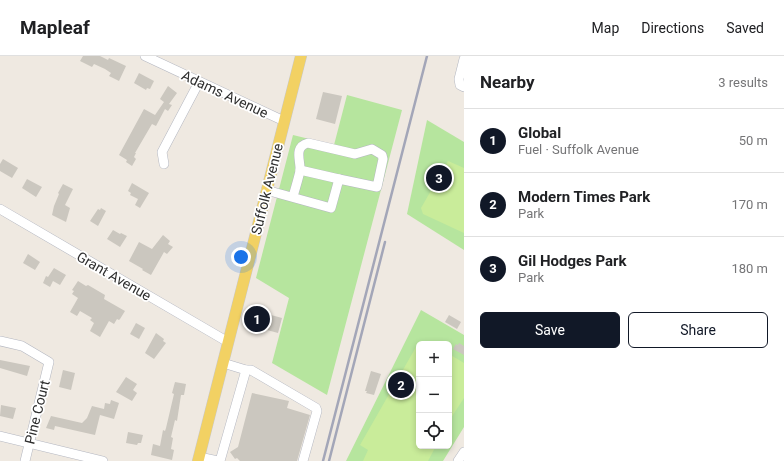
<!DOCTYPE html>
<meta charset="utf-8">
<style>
body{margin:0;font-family:Roboto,sans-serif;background:#f2f2f2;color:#202124}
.controls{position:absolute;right:12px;bottom:12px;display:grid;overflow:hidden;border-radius:6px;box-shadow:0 2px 6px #0003}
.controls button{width:36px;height:36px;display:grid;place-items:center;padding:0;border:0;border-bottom:1px solid #e0e0e0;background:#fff;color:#202124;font:20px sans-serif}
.you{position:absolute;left:241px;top:201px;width:14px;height:14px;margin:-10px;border:3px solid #fff;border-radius:50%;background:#1a73e8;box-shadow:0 0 0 6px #1a73e833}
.badge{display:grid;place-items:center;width:26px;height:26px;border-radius:50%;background:#111827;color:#fff;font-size:13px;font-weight:700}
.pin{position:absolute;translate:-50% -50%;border:2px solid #fff;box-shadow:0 1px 4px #0006}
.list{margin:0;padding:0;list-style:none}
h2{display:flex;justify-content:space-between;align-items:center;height:52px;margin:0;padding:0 16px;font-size:17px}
h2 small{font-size:13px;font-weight:400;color:#757577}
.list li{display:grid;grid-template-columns:26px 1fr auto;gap:12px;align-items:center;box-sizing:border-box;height:64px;padding:0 16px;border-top:1px solid #e0e0e0}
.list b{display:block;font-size:15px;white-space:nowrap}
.list p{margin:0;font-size:13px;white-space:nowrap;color:#757577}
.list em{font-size:13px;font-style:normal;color:#757577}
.actions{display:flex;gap:8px;padding:12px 16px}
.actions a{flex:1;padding:9px 0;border:1px solid #111827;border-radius:6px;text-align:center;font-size:14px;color:#111827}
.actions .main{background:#111827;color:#fff}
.icon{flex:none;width:22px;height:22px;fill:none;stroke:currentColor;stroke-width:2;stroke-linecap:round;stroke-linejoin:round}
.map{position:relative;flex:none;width:464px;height:405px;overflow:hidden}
header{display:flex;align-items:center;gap:24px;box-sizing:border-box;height:56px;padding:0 20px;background:#fff;border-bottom:1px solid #e0e0e0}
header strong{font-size:19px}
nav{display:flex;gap:22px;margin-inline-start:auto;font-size:14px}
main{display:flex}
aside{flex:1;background:#fff}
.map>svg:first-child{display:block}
</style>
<header>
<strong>Mapleaf</strong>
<nav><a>Map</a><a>Directions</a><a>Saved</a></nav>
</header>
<main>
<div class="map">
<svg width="464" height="405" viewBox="0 0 464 405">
<rect width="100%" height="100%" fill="#efe9e1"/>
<g fill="#b6e59e" fill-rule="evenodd">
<polygon points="347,39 402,54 327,339 272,307 289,242 256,222 293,79 334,89"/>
<polygon points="427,64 464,86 464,194 407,158"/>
<path d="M421,254L464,279V371L443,405H346ZM419,288H449V390H419Z"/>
</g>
<g fill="#c9ec9a">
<polygon points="448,105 464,112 464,177 423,158 421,152"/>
<polygon points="416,291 419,292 419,390 436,390 428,405 363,405 368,394 360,389"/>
<polygon points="449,298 464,307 464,342 449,365"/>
</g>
<g fill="#cbc7bf">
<polygon points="83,0 100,0 108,4 109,2 126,10 119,25 109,20 111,17 105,13 94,8 92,11 80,5"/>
<polygon points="139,17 154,25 150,33 147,32 146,34 134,27"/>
<polygon points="168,30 177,37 169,48 172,49 168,55 165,53 156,70 152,68 135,97 136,97 134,101 136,103 132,110 126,106 127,104 119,99 144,53 155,59 164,46 160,43"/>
<polygon points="323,36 342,40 335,68 316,63"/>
<polygon points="3,103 18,112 12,122 0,115 0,108"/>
<polygon points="27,123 42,131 36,141 22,132"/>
<polygon points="132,127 149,137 140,152 135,149 138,143 130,139 131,137 128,135"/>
<polygon points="63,128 73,133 65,149 70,152 66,166 52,159 54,150 59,138 58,137"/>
<polygon points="101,152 106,155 98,170 90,165 98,153 100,154"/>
<polygon points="113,174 120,178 121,177 127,180 120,191 107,183"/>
<polygon points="163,179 170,185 168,188 173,191 167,198 164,196 151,219 142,214 143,213 129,205 139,186 152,193"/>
<polygon points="28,198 40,206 35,214 23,207"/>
<polygon points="54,212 66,219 60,229 53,225 50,231 43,227 46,220 48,221"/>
<polygon points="78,225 86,230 88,229 105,239 104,243 125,255 120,263 119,264 117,263 114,268 109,265 100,281 90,275 94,267 90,264 92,262 80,255 77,260 70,256 78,242 72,238 74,235 72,234"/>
<polygon points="271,259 282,262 278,277 267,274"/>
<polygon points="449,259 461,266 457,273 445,266"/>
<polygon points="136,267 145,272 139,283 130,278"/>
<polygon points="156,277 164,283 163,285 166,287 154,303 145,297"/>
<polygon points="459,287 464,290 464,299 453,293 456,288 458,289"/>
<polygon points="0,304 30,310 27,320 0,312"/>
<polygon points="63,314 75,317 71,334 59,331"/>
<polygon points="371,315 381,318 374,339 366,337 367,335 365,335"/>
<polygon points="126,321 137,328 133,334 137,337 132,345 116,336"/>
<polygon points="175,326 186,328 184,339 181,339 177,365 175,364 171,381 173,382 171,393 174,394 172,404 151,399 153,388 160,390 163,374 165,375 166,372 174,338 172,337"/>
<polygon points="252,337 289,345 287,352 310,359 297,405 240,405 237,402 235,403 230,396 238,391"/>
<polygon points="111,344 119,347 114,363 100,359 95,379 55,370 54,374 46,372 51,360 82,367 87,362 92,350 104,353 105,347 110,348"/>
<polygon points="1,349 16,352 13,363 0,360"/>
<polygon points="128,376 143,379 141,387 138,387 137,389 126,387"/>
</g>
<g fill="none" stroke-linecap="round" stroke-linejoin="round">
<defs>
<g id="minor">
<polyline points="145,0 284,65"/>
<polyline points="464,3 459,23 460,29 464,31"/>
<polyline points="164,108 162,96 199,26"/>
<polyline points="300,114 339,123"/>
<path d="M266,134L331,152L339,123L377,131L383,103L382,99L372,93L355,98L308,87C293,91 301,105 300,115C298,124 295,133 293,141"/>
<polyline points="0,153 228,286"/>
<polyline points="0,285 22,290 49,306 25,405"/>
<polyline points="223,307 246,314"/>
<polyline points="0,380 103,405"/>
<polyline points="199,401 218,405"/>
<polyline points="220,405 246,314 251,314 316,352 317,355 303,405"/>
<polyline points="458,405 464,396"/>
</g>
<polyline id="major" points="198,405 301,0"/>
</defs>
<use href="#minor" stroke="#b4b7c1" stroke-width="10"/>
<use href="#major" stroke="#c9c9c9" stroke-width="12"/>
<use href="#minor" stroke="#fff" stroke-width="9"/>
<use href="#major" stroke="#f2d163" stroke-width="11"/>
<g stroke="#a3a6b8" stroke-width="2.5">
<polyline points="323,405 427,0"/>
<polyline points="329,405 385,186"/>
</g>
</g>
<g text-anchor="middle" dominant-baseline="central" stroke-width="3.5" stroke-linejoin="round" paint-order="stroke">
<g font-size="14" fill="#2e2e2e" stroke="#fff">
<text transform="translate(225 38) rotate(25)">Adams Avenue</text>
<text transform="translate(267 133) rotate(-76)">Suffolk Avenue</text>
<text transform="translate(114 220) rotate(30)">Grant Avenue</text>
<text transform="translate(37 356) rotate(-76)">Pine Court</text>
</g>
</g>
</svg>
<div class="controls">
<button>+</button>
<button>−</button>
<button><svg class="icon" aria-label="locate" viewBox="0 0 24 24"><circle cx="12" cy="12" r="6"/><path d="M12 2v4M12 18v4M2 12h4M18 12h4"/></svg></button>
</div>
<div class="you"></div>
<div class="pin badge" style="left:257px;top:263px">1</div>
<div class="pin badge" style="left:401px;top:329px">2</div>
<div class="pin badge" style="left:439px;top:122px">3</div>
</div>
<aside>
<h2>Nearby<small>3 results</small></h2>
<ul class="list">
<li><span class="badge">1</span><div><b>Global</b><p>Fuel · Suffolk Avenue</p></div><em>50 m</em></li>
<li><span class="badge">2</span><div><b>Modern Times Park</b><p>Park</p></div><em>170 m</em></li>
<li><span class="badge">3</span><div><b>Gil Hodges Park</b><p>Park</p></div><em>180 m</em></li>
</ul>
<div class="actions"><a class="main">Save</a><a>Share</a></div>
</aside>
</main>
